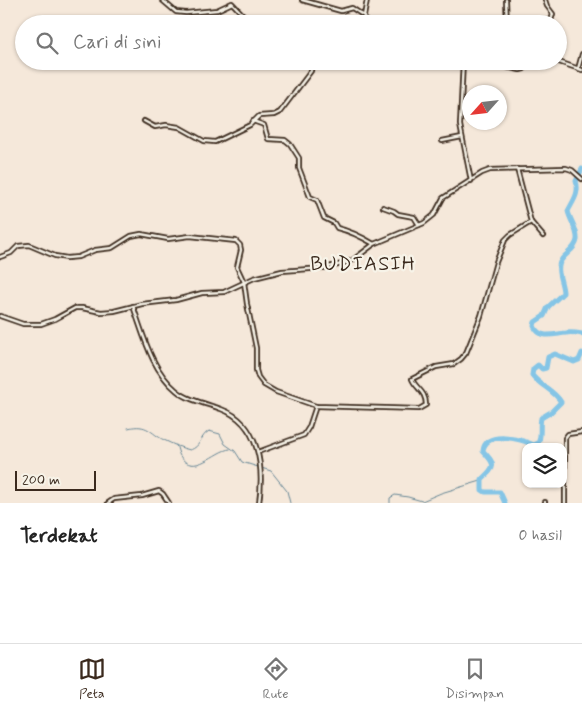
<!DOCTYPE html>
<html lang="id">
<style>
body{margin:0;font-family:Mynerve,sans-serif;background:#f2f2f2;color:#222}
.controls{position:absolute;right:15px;bottom:15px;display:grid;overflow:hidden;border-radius:10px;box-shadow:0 1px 4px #0004}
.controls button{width:45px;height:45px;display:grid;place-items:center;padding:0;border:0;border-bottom:1px solid #e0e0e0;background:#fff;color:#222;font:25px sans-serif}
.compass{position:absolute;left:462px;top:85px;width:45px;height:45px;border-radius:50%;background:#fff;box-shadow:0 1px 4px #0004;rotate:243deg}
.scale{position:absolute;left:15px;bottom:12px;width:81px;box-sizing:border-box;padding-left:5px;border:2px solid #3b2a1e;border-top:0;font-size:14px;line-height:18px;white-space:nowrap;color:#3b2a1e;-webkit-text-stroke:4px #f7f3e8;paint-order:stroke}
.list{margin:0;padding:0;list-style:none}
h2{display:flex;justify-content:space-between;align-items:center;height:65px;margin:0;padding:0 20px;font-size:21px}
h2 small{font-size:16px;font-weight:400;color:#767676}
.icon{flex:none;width:28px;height:28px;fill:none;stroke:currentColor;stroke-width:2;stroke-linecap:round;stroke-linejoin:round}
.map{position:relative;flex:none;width:582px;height:503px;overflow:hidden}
.search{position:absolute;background:#fff;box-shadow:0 1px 4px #0004;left:15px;right:15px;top:15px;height:55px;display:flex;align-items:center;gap:12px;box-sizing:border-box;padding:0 18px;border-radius:28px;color:#767676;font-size:19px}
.sheet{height:140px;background:#fff}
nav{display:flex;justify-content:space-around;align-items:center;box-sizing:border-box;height:70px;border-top:1px solid #e0e0e0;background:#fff;font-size:14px;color:#767676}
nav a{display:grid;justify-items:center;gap:2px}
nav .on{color:#3b2a1e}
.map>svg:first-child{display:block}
</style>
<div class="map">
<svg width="582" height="503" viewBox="0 0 582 503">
<rect width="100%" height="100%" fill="#f5e8da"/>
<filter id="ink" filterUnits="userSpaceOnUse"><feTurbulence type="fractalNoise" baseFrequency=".02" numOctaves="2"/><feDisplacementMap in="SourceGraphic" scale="10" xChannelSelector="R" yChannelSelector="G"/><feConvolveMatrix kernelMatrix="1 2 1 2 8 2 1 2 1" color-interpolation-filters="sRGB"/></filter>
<g filter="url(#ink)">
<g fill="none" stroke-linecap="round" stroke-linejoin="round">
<g stroke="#678796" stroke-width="1">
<path d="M128,428C148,423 150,433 164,440C172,444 181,448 190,450C201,447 200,436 209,431L220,434L225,444L235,451L242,462L271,471L287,491L290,503"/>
<path d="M176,445C178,449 178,453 180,456C194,478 215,450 230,449"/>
<polyline points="390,503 390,498 395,495 408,497 422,501 441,493 481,481"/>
</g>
<g stroke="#85c5e6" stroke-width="5">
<path d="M582,169L576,181C580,193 573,201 568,211C570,221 578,229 577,240C575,252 560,255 559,266C557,274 563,284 563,293L548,307L544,316L535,322L534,326C540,340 554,334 566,333C571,332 577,333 582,334"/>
<path d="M505,503L500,492H485L482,490V479C496,466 496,465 483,451C485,430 521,439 534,445L538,443C542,437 539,426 541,418L551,412L561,402C554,390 540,386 532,375L533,369L538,365L542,369L546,368L548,357L555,354L574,362L579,360L582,353"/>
</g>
<defs>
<g id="minor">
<polyline points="162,0 176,12 186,13 217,10 232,3 252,24"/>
<polyline points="302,0 341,11 352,8 364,16 366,24"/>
<polyline points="506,0 507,24"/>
<polyline points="545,0 547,6 553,14 550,24"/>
<polyline points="364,16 367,0"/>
<polyline points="463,61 460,125 471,181"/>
<polyline points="478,61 520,70 524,69 533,61"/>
<polyline points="509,61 510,68"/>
<polyline points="556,61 582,70"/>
<polyline points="578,69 582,54"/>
<polyline points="144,121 155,127 166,125 179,127 204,141 215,142 250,125 259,116 274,115 280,112 311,71 312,61"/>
<path d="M253,121L264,125L268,139L285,140L290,144L299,158V168L310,197L317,200L324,218L334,223L337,228C350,231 362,237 374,244"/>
<polyline points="442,141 462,137"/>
<polyline points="383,207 394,211 398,214 414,217 419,225"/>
<polyline points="531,222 543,236"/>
<path d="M0,257L11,253L18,246L29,245L55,256L67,258L78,257L95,250L112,248L131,236L141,234L168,239L190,236L236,241L240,245L241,250L237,267L244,282L247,304L256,348V370L258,377L264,385L276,392L316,406L419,409L426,405C426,391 416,389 412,379L436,367L454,364L461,359L466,353L481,316L496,262L505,240L510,235L531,222L517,169"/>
<path d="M133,306C144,336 151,369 176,390C187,400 207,404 221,409C260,423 264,468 259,503"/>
<polyline points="0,316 23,324 41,324 55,319 75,308 82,308 101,312 114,311 142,304 176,300 202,293 224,292 254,278 282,271 323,268 338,265 353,260 374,244 424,223 434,215 443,198 482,173 490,170 566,168 572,170 582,179"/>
<polyline points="258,452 304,435 309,427 316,406"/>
<polyline points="108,503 114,499 142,496 159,491 163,494 169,503"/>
<polyline points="545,503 545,502"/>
<polyline points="565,503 565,438 568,434 582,432"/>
</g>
</defs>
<use href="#minor" stroke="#3b2a1e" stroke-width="6"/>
<use href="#minor" stroke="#f7f3e8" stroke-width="2.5"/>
</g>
</g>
<g text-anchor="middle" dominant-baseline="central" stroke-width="4.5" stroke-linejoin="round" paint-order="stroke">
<g font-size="20" letter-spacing="1" fill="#3b2a1e" stroke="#f7f3e8">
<text x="363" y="264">BUDIASIH</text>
</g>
</g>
</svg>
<div class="controls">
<button><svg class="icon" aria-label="layers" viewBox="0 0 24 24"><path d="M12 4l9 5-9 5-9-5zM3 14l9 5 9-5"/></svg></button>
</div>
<svg class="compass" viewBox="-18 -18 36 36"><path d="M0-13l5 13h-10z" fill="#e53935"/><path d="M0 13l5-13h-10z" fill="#767676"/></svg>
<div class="scale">200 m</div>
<div class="search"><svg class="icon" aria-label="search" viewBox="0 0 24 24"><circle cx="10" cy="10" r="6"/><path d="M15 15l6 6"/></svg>Cari di sini</div>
</div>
<section class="sheet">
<h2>Terdekat<small>0 hasil</small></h2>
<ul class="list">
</ul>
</section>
<nav>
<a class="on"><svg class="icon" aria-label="map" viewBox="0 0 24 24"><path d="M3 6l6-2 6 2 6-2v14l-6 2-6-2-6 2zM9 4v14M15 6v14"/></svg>Peta</a>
<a><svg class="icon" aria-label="directions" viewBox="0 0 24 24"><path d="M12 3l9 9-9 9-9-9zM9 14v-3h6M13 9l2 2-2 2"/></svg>Rute</a>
<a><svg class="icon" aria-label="saved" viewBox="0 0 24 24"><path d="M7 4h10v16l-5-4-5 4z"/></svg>Disimpan</a>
</nav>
